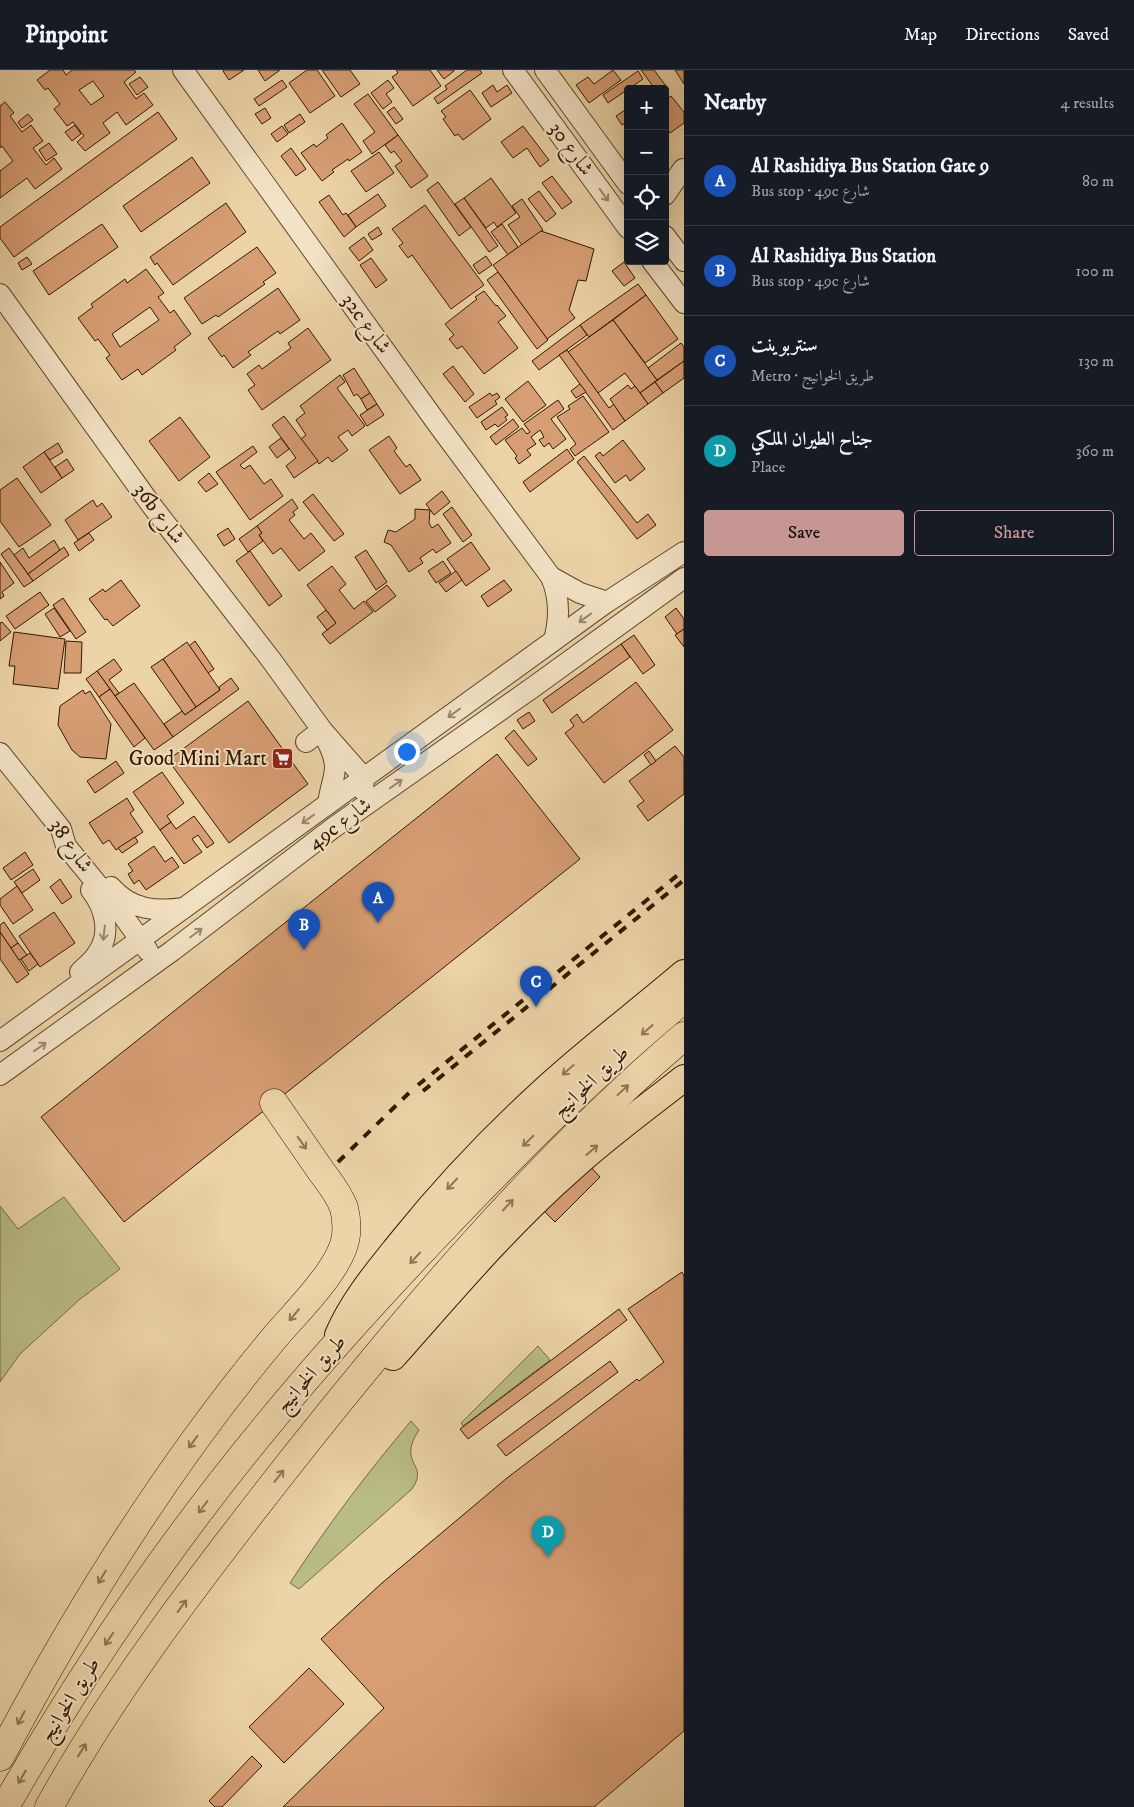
<!DOCTYPE html>
<meta charset="utf-8">
<style>
body{margin:0;font-family:"IM FELL DW Pica",Amiri,serif;background:#242831;color:#f1f3f6}
.controls{position:absolute;right:15px;top:15px;display:grid;overflow:hidden;border-radius:5px;box-shadow:0 5px 20px #0002}
.controls button{width:45px;height:45px;display:grid;place-items:center;padding:0;border:0;border-bottom:1px solid #363941;background:#171b24;color:#f1f3f6;font:25px sans-serif}
.you{position:absolute;left:406px;top:681px;width:18px;height:18px;margin:-12px;border:4px solid #fff;border-radius:50%;background:#1a73e8;box-shadow:0 0 0 8px #1a73e833}
.badge{display:grid;place-items:center;width:32px;height:32px;border-radius:50%;background:#c59692;color:#fff;font-size:16px;font-weight:700}
.pin{position:absolute;translate:-50% -41px;filter:drop-shadow(0 1px 2px #0008)}
.pin::after{content:'';position:absolute;top:26px;width:18px;height:15px;background:inherit;clip-path:polygon(0 0,100% 0,50% 100%)}
.list{margin:0;padding:0;list-style:none}
h2{display:flex;justify-content:space-between;align-items:center;height:65px;margin:0;padding:0 20px;font-size:21px}
h2 small{font-size:16px;font-weight:400;color:#9ea1a6}
.list li{display:grid;grid-template-columns:32px 1fr auto;gap:15px;align-items:center;box-sizing:border-box;height:90px;padding:0 20px;border-top:1px solid #363941}
.list b{display:block;font-size:19px;white-space:nowrap}
.list p{margin:0;font-size:16px;white-space:nowrap;color:#9ea1a6}
.list em{font-size:16px;font-style:normal;color:#9ea1a6}
.actions{display:flex;gap:10px;padding:15px 20px}
.actions a{flex:1;padding:11px 0;border:1px solid #c59692;border-radius:5px;text-align:center;font-size:18px;color:#c59692}
.actions .main{background:#c59692;color:#111}
.icon{flex:none;width:28px;height:28px;fill:none;stroke:currentColor;stroke-width:2;stroke-linecap:round;stroke-linejoin:round}
.map{position:relative;flex:none;width:684px;height:1737px;overflow:hidden}
header{display:flex;align-items:center;gap:30px;box-sizing:border-box;height:70px;padding:0 25px;background:#171b24;border-bottom:1px solid #363941}
header strong{font-size:24px}
nav{display:flex;gap:28px;margin-inline-start:auto;font-size:18px}
main{display:flex}
aside{flex:1;background:#171b24}
.map>svg:first-child{display:block}
</style>
<header>
<strong>Pinpoint</strong>
<nav><a>Map</a><a>Directions</a><a>Saved</a></nav>
</header>
<main>
<div class="map">
<svg width="684" height="1737" viewBox="0 0 684 1737">
<rect width="100%" height="100%" fill="#ecd4a8"/>
<filter id="stains"><feTurbulence type="fractalNoise" baseFrequency=".004" numOctaves="4"/><feColorMatrix values="0 0 0 0 .2 0 0 0 0 .09 0 0 0 0 .02 0 0 0 .5 -.17"/></filter>
<radialGradient id="worn" r=".72"><stop offset=".6" stop-color="#630" stop-opacity="0"/><stop offset="1" stop-color="#630" stop-opacity=".3"/></radialGradient>
<g fill="#b9bc86" stroke="#766a43">
<polygon points="64,1127 120,1199 79,1230 20,1284 0,1312 0,1136 18,1159"/>
<polygon points="538,1276 550,1290 463,1356 461,1353"/>
<path d="M411,1351L419,1360C416,1365 412,1371 411,1378C409,1397 426,1398 412,1419L299,1519L290,1513C327,1456 367,1403 411,1351Z"/>
</g>
<g fill="#d79e74" stroke="#331900" fill-rule="evenodd">
<path d="M50,0H63L66,5L72,0H134L136,2L124,12L136,29L144,23L153,35L126,55L117,42L103,53L110,63L85,81L77,72L84,66L73,52L67,56L54,39L60,34L48,18L45,20L37,10ZM93,11L104,26L91,35L79,20Z"/>
<polygon points="224,0 244,0 229,10 223,1"/>
<polygon points="258,0 280,0 265,11"/>
<polygon points="307,0 317,0 335,26 310,43 289,13"/>
<polygon points="322,0 350,0 360,14 341,27"/>
<polygon points="396,0 430,0 441,16 413,36 392,7 398,3"/>
<polygon points="437,0 454,0 454,1 444,9"/>
<polygon points="467,0 480,0 482,3 438,34 434,28 447,19 445,16"/>
<polygon points="613,0 621,10 589,33 576,15 588,7 594,14"/>
<polygon points="641,0 654,0 666,16 663,19 655,19"/>
<polygon points="675,0 684,0 684,14"/>
<polygon points="638,1 643,9 608,33 603,25"/>
<polygon points="140,7 148,17 137,25 129,14"/>
<polygon points="282,10 287,17 259,36 254,29"/>
<polygon points="388,10 394,18 386,24 392,32 383,39 371,23"/>
<polygon points="493,15 497,22 507,15 512,23 491,37 482,23"/>
<polygon points="470,20 491,49 463,70 458,64 455,66 443,49 446,47 441,41"/>
<polygon points="368,24 398,65 372,84 363,71 375,62 354,34"/>
<polygon points="671,26 684,42 684,53 670,63 665,56 665,31"/>
<polygon points="5,32 14,43 10,46 22,62 31,55 43,71 33,78 46,95 54,88 62,99 35,119 27,108 0,128 0,101 13,91 2,76 0,78 0,36"/>
<polygon points="394,37 403,49 396,54 387,42"/>
<polygon points="265,38 271,48 262,54 255,44"/>
<polygon points="628,38 628,51 622,55 616,46"/>
<polygon points="158,42 177,69 14,187 0,168 0,157"/>
<polygon points="28,44 33,50 22,58 18,52"/>
<polygon points="300,44 305,52 289,63 284,55"/>
<polygon points="342,53 362,82 349,91 348,89 332,100 334,102 322,111 301,83 314,74 316,77 328,68 326,65"/>
<polygon points="75,55 81,64 72,71 65,62"/>
<polygon points="282,56 288,64 277,72 271,64"/>
<polygon points="523,56 549,90 540,97 527,78 513,88 501,72"/>
<polygon points="398,65 428,106 411,118 395,96 402,91 394,81 391,83 385,75"/>
<polygon points="49,73 57,84 46,91 39,80"/>
<polygon points="291,78 306,99 296,106 281,86"/>
<polygon points="379,82 394,103 366,122 351,101"/>
<polygon points="192,87 210,113 141,162 123,136"/>
<polygon points="552,106 572,132 562,139 542,113"/>
<polygon points="491,108 516,143 497,157 494,152 486,158 464,128"/>
<polygon points="438,112 471,157 459,166 427,120"/>
<polygon points="539,121 556,144 546,152 528,129"/>
<polygon points="378,124 386,136 356,157 348,145"/>
<polygon points="329,125 343,145 346,143 356,157 344,167 319,132"/>
<polygon points="464,128 498,176 489,182 455,134"/>
<polygon points="522,129 543,160 522,175 508,155 520,147 512,136"/>
<polygon points="226,133 246,162 173,215 157,193 155,195 150,187"/>
<polygon points="425,135 484,215 451,239 412,185 408,188 399,176 403,173 392,159"/>
<polygon points="102,154 118,177 49,225 33,201"/>
<polygon points="502,154 518,177 508,185 491,162"/>
<polygon points="378,157 382,164 372,170 368,164"/>
<polygon points="541,161 594,179 586,211 578,210 569,240 575,248 547,269 493,195"/>
<polygon points="364,167 373,180 359,191 349,178"/>
<polygon points="257,177 276,203 263,212 265,214 218,247 216,245 202,254 184,228"/>
<polygon points="486,186 492,195 479,204 473,195"/>
<polygon points="27,187 32,194 22,200 18,193"/>
<polygon points="371,188 387,210 376,218 360,195"/>
<polygon points="624,192 635,208 624,216 612,201"/>
<path d="M146,199L164,223L158,227L170,243L174,240L191,264L174,277L176,280L142,305L138,299L122,310L106,288L110,285L98,269L95,271L78,248L93,237L91,234L125,209L127,213ZM150,237L159,250L120,277L112,264Z"/>
<polygon points="498,202 548,270 537,279 487,210"/>
<polygon points="638,214 646,225 589,267 580,255"/>
<polygon points="278,218 300,250 280,264 278,261 248,282 251,285 233,298 224,285 222,287 208,268"/>
<polygon points="484,221 496,236 497,235 506,246 498,252 518,278 484,304 462,276 457,279 449,269 454,265 445,254 477,229 475,227"/>
<polygon points="646,225 678,269 645,293 613,250"/>
<polygon points="613,250 657,310 640,323 625,303 598,323 568,282"/>
<polygon points="580,255 587,265 539,300 532,291"/>
<polygon points="308,258 331,290 262,340 248,320 255,315 247,304 259,295 262,299 291,278 288,273"/>
<polygon points="681,273 684,277 684,291 657,310 648,298"/>
<polygon points="567,280 609,338 614,334 625,351 613,360 559,285"/>
<polygon points="684,291 684,308 663,323 655,312"/>
<polygon points="453,296 474,324 465,332 443,304"/>
<polygon points="354,298 370,323 361,329 357,324 354,326 343,305"/>
<polygon points="340,305 345,312 337,318 365,356 352,366 348,360 338,367 348,380 332,392 328,387 319,394 301,369 306,365 296,350 305,343 300,336"/>
<polygon points="528,311 546,335 523,352 505,329"/>
<polygon points="655,312 663,323 648,334 640,323"/>
<polygon points="580,314 586,322 576,328 571,321"/>
<polygon points="628,315 631,319 635,316 648,334 625,351 610,329"/>
<polygon points="370,323 377,334 367,340 361,329"/>
<polygon points="490,323 492,326 497,323 500,327 495,331 497,334 477,348 469,337"/>
<polygon points="583,326 609,362 575,386 570,379 576,374 557,347 570,339 568,336"/>
<polygon points="558,330 564,339 551,349 566,369 553,379 549,373 544,377 539,370 544,367 540,360 531,367 536,374 527,380 531,385 519,394 515,388 517,386 505,370 522,358 527,364 530,362 524,354"/>
<polygon points="377,334 384,345 367,356 360,345"/>
<polygon points="502,337 508,345 505,347 507,350 498,357 495,354 486,360 481,352"/>
<polygon points="284,346 318,391 294,408 286,396 296,388 272,355"/>
<polygon points="180,347 210,387 179,411 149,371"/>
<polygon points="513,349 519,357 496,375 490,367"/>
<polygon points="389,366 397,378 394,381 406,397 410,394 421,410 400,424 369,380"/>
<polygon points="281,368 289,379 277,388 269,377"/>
<polygon points="623,370 645,399 630,411 626,405 615,413 595,386 600,382 603,386"/>
<polygon points="58,373 63,382 50,390 44,382"/>
<polygon points="253,376 257,382 240,395 244,399 250,395 264,414 271,409 283,426 250,450 216,402"/>
<polygon points="567,379 574,389 530,422 523,412"/>
<polygon points="44,382 62,408 41,423 23,397"/>
<polygon points="584,386 637,453 648,444 656,455 637,469 577,392"/>
<polygon points="67,389 74,400 62,408 55,397"/>
<polygon points="209,403 218,414 206,422 198,412"/>
<polygon points="17,408 51,455 19,477 0,451 0,420"/>
<polygon points="442,421 450,432 434,445 426,434"/>
<polygon points="313,424 344,464 334,471 303,432"/>
<polygon points="292,429 298,438 293,442 295,445 289,450 304,469 311,463 325,481 299,501 281,478 273,484 259,465 262,463 257,456"/>
<polygon points="93,430 97,437 102,433 112,447 78,470 65,450"/>
<polygon points="452,437 472,465 463,472 443,444"/>
<polygon points="415,439 430,440 429,453 432,458 438,454 451,473 436,483 433,479 420,488 423,493 409,502 391,475 384,472 388,460 396,462 415,449"/>
<polygon points="257,456 262,463 259,465 263,471 248,482 239,469"/>
<polygon points="228,458 235,469 224,476 217,465"/>
<polygon points="89,463 94,470 79,481 74,473"/>
<polygon points="54,470 60,480 28,504 14,485 23,478 29,488"/>
<polygon points="471,472 490,499 466,516 447,489"/>
<polygon points="64,477 69,485 33,511 28,504"/>
<polygon points="9,478 33,511 24,517 1,484"/>
<polygon points="366,480 387,512 376,520 355,487"/>
<polygon points="250,481 282,526 269,536 236,491"/>
<polygon points="443,491 451,503 436,513 428,501"/>
<polygon points="0,492 14,513 2,522 4,526 0,529"/>
<polygon points="332,496 346,514 339,520 354,539 364,531 373,542 330,574 322,564 336,553 307,515"/>
<polygon points="456,501 462,510 446,522 439,513"/>
<polygon points="121,510 140,536 113,556 107,549 105,550 89,529 103,519 105,522"/>
<polygon points="504,510 512,520 488,537 481,526"/>
<polygon points="387,515 396,526 375,542 366,531"/>
<polygon points="40,522 49,535 15,559 6,546"/>
<polygon points="63,528 86,562 76,569 53,535"/>
<polygon points="54,538 70,561 60,567 45,544"/>
<polygon points="676,538 684,549 684,559 677,564 665,547"/>
<polygon points="326,540 336,553 327,560 317,547"/>
<polygon points="2,552 11,562 0,571 0,553"/>
<polygon points="684,559 684,577 675,565"/>
<polygon points="14,562 65,569 58,619 13,614 15,596 9,596"/>
<polygon points="634,565 655,595 643,604 621,574"/>
<polygon points="66,571 82,572 81,603 64,603"/>
<polygon points="195,571 214,599 208,603 189,576"/>
<polygon points="187,572 220,620 196,637 163,589"/>
<polygon points="621,574 630,587 552,643 543,630"/>
<polygon points="114,589 122,600 109,610 119,623 115,626 97,601"/>
<polygon points="163,589 196,637 185,645 151,597"/>
<polygon points="97,601 110,619 99,627 86,609"/>
<polygon points="231,608 239,619 173,667 164,654 182,641 185,645 220,620 219,617"/>
<polygon points="636,612 673,660 604,713 565,663 574,656 570,650 577,644 583,653"/>
<polygon points="134,613 173,667 154,680 115,626"/>
<polygon points="110,619 145,668 134,677 99,627"/>
<polygon points="83,620 85,624 90,621 111,654 106,689 80,687 72,680 58,655 60,636"/>
<polygon points="248,631 308,714 229,773 168,690"/>
<polygon points="529,642 535,651 523,659 517,650"/>
<polygon points="514,660 537,689 528,696 505,668"/>
<polygon points="675,676 684,687 684,724 648,751 637,736 644,731 629,711"/>
<polygon points="649,681 656,691 651,695 644,685"/>
<polygon points="497,684 580,789 124,1152 41,1047"/>
<polygon points="116,691 124,703 95,723 87,711"/>
<polygon points="162,702 184,733 167,746 171,752 160,760 133,722"/>
<polygon points="127,728 134,740 130,743 143,762 116,780 109,770 103,774 89,753"/>
<polygon points="194,746 214,773 207,778 198,765 192,769 202,782 184,794 160,760 171,752 176,759"/>
<polygon points="135,767 138,772 122,783 118,778"/>
<polygon points="154,776 165,792 172,787 179,797 146,820 139,810 134,814 128,804 133,801 128,794"/>
<polygon points="25,782 33,795 11,810 3,798"/>
<polygon points="33,799 40,810 22,823 14,812"/>
<polygon points="60,809 72,827 62,834 50,817"/>
<polygon points="17,816 33,840 13,854 0,835 0,829"/>
<polygon points="54,842 75,873 40,897 19,866"/>
<polygon points="4,852 18,873 11,878 0,862 0,855"/>
<polygon points="0,862 29,904 17,913 0,889"/>
<polygon points="18,873 27,885 19,890 11,878"/>
<polygon points="30,883 38,894 29,901 21,889"/>
<polygon points="588,1094 600,1107 555,1152 542,1139"/>
<polygon points="682,1202 684,1206 684,1661 594,1737 283,1737 384,1638 321,1569 382,1513 507,1408 637,1309 639,1311 664,1292 628,1239"/>
<polygon points="619,1239 627,1250 468,1369 460,1359"/>
<polygon points="610,1291 618,1302 506,1386 497,1375"/>
<polygon points="309,1598 344,1634 284,1693 249,1657"/>
<polygon points="252,1686 262,1696 222,1737 215,1737 209,1731"/>
</g>
<g fill="none" stroke-linecap="round" stroke-linejoin="round">
<defs>
<g id="minor">
<path d="M183,0L439,356L551,507C560,528 560,548 554,570"/>
<polyline points="513,0 628,158"/>
<polyline points="545,0 628,114"/>
<polyline points="665,125 683,99"/>
<polyline points="665,166 684,191"/>
<polyline points="652,191 684,233"/>
<polyline points="0,224 152,436 269,587 322,660 364,708 363,720"/>
<polyline points="551,507 580,523 607,532"/>
<path d="M327,671C342,701 332,704 328,734"/>
<polyline points="306,672 322,660"/>
<polyline points="0,683 61,759 66,776 124,847 148,881"/>
<path d="M111,817C131,840 156,842 184,838"/>
<path d="M80,902C86,896 93,891 97,884C112,864 105,838 91,820"/>
<polyline points="0,971 607,532 684,482"/>
<polyline points="0,1005 172,881 333,758 532,618 684,508"/>
</g>
<g id="major">
<path d="M338,1265C353,1230 378,1201 402,1171C443,1120 490,1070 539,1025C585,982 636,944 684,903"/>
<path d="M393,1287C450,1223 506,1156 571,1099C607,1066 646,1038 684,1008"/>
</g>
<g id="highway">
<path d="M0,1687C78,1539 167,1396 275,1267C296,1242 343,1197 346,1165C347,1156 346,1146 344,1138C339,1124 329,1112 321,1101C305,1078 290,1056 274,1033"/>
<path d="M5,1737C83,1600 173,1468 274,1347C325,1285 379,1226 434,1168C513,1085 595,1002 684,929"/>
<path d="M49,1737C115,1618 199,1509 282,1403C405,1247 533,1095 684,966"/>
</g>
</defs>
<use href="#minor" stroke="#61482a" stroke-width="22"/>
<use href="#major" stroke="#331900" stroke-width="28"/>
<use href="#highway" stroke="#331900" stroke-width="29"/>
<use href="#minor" stroke="#f3e3c6" stroke-width="20"/>
<use href="#major" stroke="#ecd4a8" stroke-width="26"/>
<use href="#highway" stroke="#ecd4a8" stroke-width="28"/>
<g stroke="#331900" stroke-width="4" stroke-dasharray="9 9" stroke-linecap="butt">
<polyline points="418,1015 684,800"/>
<polyline points="423,1021 684,810"/>
<polyline points="338,1092 412,1020"/>
</g>
</g>
<defs><path id="oneway-shaft" d="M-6 0H5M1.5-3L5.5 0L1.5 3" fill="none" stroke-width="1.6" stroke-linecap="round" stroke-linejoin="round" transform="scale(1.25)"/></defs>
<g stroke="#9d886d">
<use href="#oneway-shaft" transform="translate(604 125) rotate(54)"/>
<use href="#oneway-shaft" transform="translate(585 548) rotate(144)"/>
<use href="#oneway-shaft" transform="translate(454 643) rotate(144)"/>
<use href="#oneway-shaft" transform="translate(396 714) rotate(-35)"/>
<use href="#oneway-shaft" transform="translate(308 749) rotate(144)"/>
<use href="#oneway-shaft" transform="translate(104 863) rotate(97)"/>
<use href="#oneway-shaft" transform="translate(196 863) rotate(-37)"/>
<use href="#oneway-shaft" transform="translate(40 977) rotate(-35)"/>
</g>
<g stroke="#907654">
<use href="#oneway-shaft" transform="translate(647 960) rotate(139)"/>
<use href="#oneway-shaft" transform="translate(568 1000) rotate(139)"/>
<use href="#oneway-shaft" transform="translate(623 1020) rotate(-43)"/>
<use href="#oneway-shaft" transform="translate(528 1071) rotate(135)"/>
<use href="#oneway-shaft" transform="translate(302 1073) rotate(55)"/>
<use href="#oneway-shaft" transform="translate(592 1080) rotate(-41)"/>
<use href="#oneway-shaft" transform="translate(452 1114) rotate(133)"/>
<use href="#oneway-shaft" transform="translate(508 1135) rotate(-47)"/>
<use href="#oneway-shaft" transform="translate(415 1188) rotate(133)"/>
<use href="#oneway-shaft" transform="translate(294 1245) rotate(130)"/>
<use href="#oneway-shaft" transform="translate(193 1372) rotate(126)"/>
<use href="#oneway-shaft" transform="translate(279 1406) rotate(-52)"/>
<use href="#oneway-shaft" transform="translate(203 1437) rotate(127)"/>
<use href="#oneway-shaft" transform="translate(102 1507) rotate(121)"/>
<use href="#oneway-shaft" transform="translate(182 1536) rotate(-54)"/>
<use href="#oneway-shaft" transform="translate(109 1569) rotate(124)"/>
<use href="#oneway-shaft" transform="translate(21 1648) rotate(118)"/>
<use href="#oneway-shaft" transform="translate(82 1680) rotate(-58)"/>
<use href="#oneway-shaft" transform="translate(22 1707) rotate(120)"/>
</g>
<defs>
<symbol id="supermarket-square" viewBox="-11 -11 22 22"><rect x="-9" y="-9" width="18" height="18" rx="4" fill="#8f2418" stroke="#f3e3c6"/><path d="M-6-5.5h2.5l.6 2H6L4.5 2H-2.5L-4.4-4H-6ZM-1.5 3.2a1.3 1.3 0 1 0 .1 0ZM3 3.2a1.3 1.3 0 1 0 .1 0Z" fill="#fff"/></symbol>
</defs>
<g fill-rule="evenodd">
<use href="#supermarket-square" x="270" y="676" width="25" height="25"/>
</g>
<g text-anchor="middle" dominant-baseline="central" stroke-width="4" stroke-linejoin="round" paint-order="stroke">
<g font-size="21" fill="#331900" stroke="#f3e3c6">
<text transform="translate(571 79) rotate(54)">شارع 30</text>
<text transform="translate(366 254) rotate(54)">32c شارع</text>
<text transform="translate(159 444) rotate(53)">36b شارع</text>
<text transform="translate(340 754) rotate(-36)">49c شارع</text>
<text transform="translate(71 776) rotate(56)">شارع 38</text>
<text transform="translate(591 1012) rotate(-43)">طريق الخوانيج</text>
<text transform="translate(311 1304) rotate(-49)">طريق الخوانيج</text>
<text transform="translate(70 1630) rotate(-58)">طريق الخوانيج</text>
</g>
<g font-size="21" fill="#331900" stroke="#f3e3c6" text-anchor="end">
<text x="267" y="689">Good Mini Mart</text>
</g>
</g>
<rect width="100%" height="100%" filter="url(#stains)"/>
<rect width="100%" height="100%" fill="url(#worn)"/>
</svg>
<div class="controls">
<button>+</button>
<button>−</button>
<button><svg class="icon" aria-label="locate" viewBox="0 0 24 24"><circle cx="12" cy="12" r="6"/><path d="M12 2v4M12 18v4M2 12h4M18 12h4"/></svg></button>
<button><svg class="icon" aria-label="layers" viewBox="0 0 24 24"><path d="M12 4l9 5-9 5-9-5zM3 14l9 5 9-5"/></svg></button>
</div>
<div class="you"></div>
<div class="pin badge" style="left:378px;top:853px;background:#1a4fb4">A</div>
<div class="pin badge" style="left:304px;top:880px;background:#1a4fb4">B</div>
<div class="pin badge" style="left:536px;top:937px;background:#1a4fb4">C</div>
<div class="pin badge" style="left:548px;top:1487px;background:#0f9aa8">D</div>
</div>
<aside>
<h2>Nearby<small>4 results</small></h2>
<ul class="list">
<li><span class="badge" style="background:#1a4fb4">A</span><div><b>Al Rashidiya Bus Station Gate 9</b><p>Bus stop · 49c شارع</p></div><em>80 m</em></li>
<li><span class="badge" style="background:#1a4fb4">B</span><div><b>Al Rashidiya Bus Station</b><p>Bus stop · 49c شارع</p></div><em>100 m</em></li>
<li><span class="badge" style="background:#1a4fb4">C</span><div><b>سنتربوينت</b><p>Metro · طريق الخوانيج</p></div><em>130 m</em></li>
<li><span class="badge" style="background:#0f9aa8">D</span><div><b>جناح الطيران الملكي</b><p>Place</p></div><em>360 m</em></li>
</ul>
<div class="actions"><a class="main">Save</a><a>Share</a></div>
</aside>
</main>
